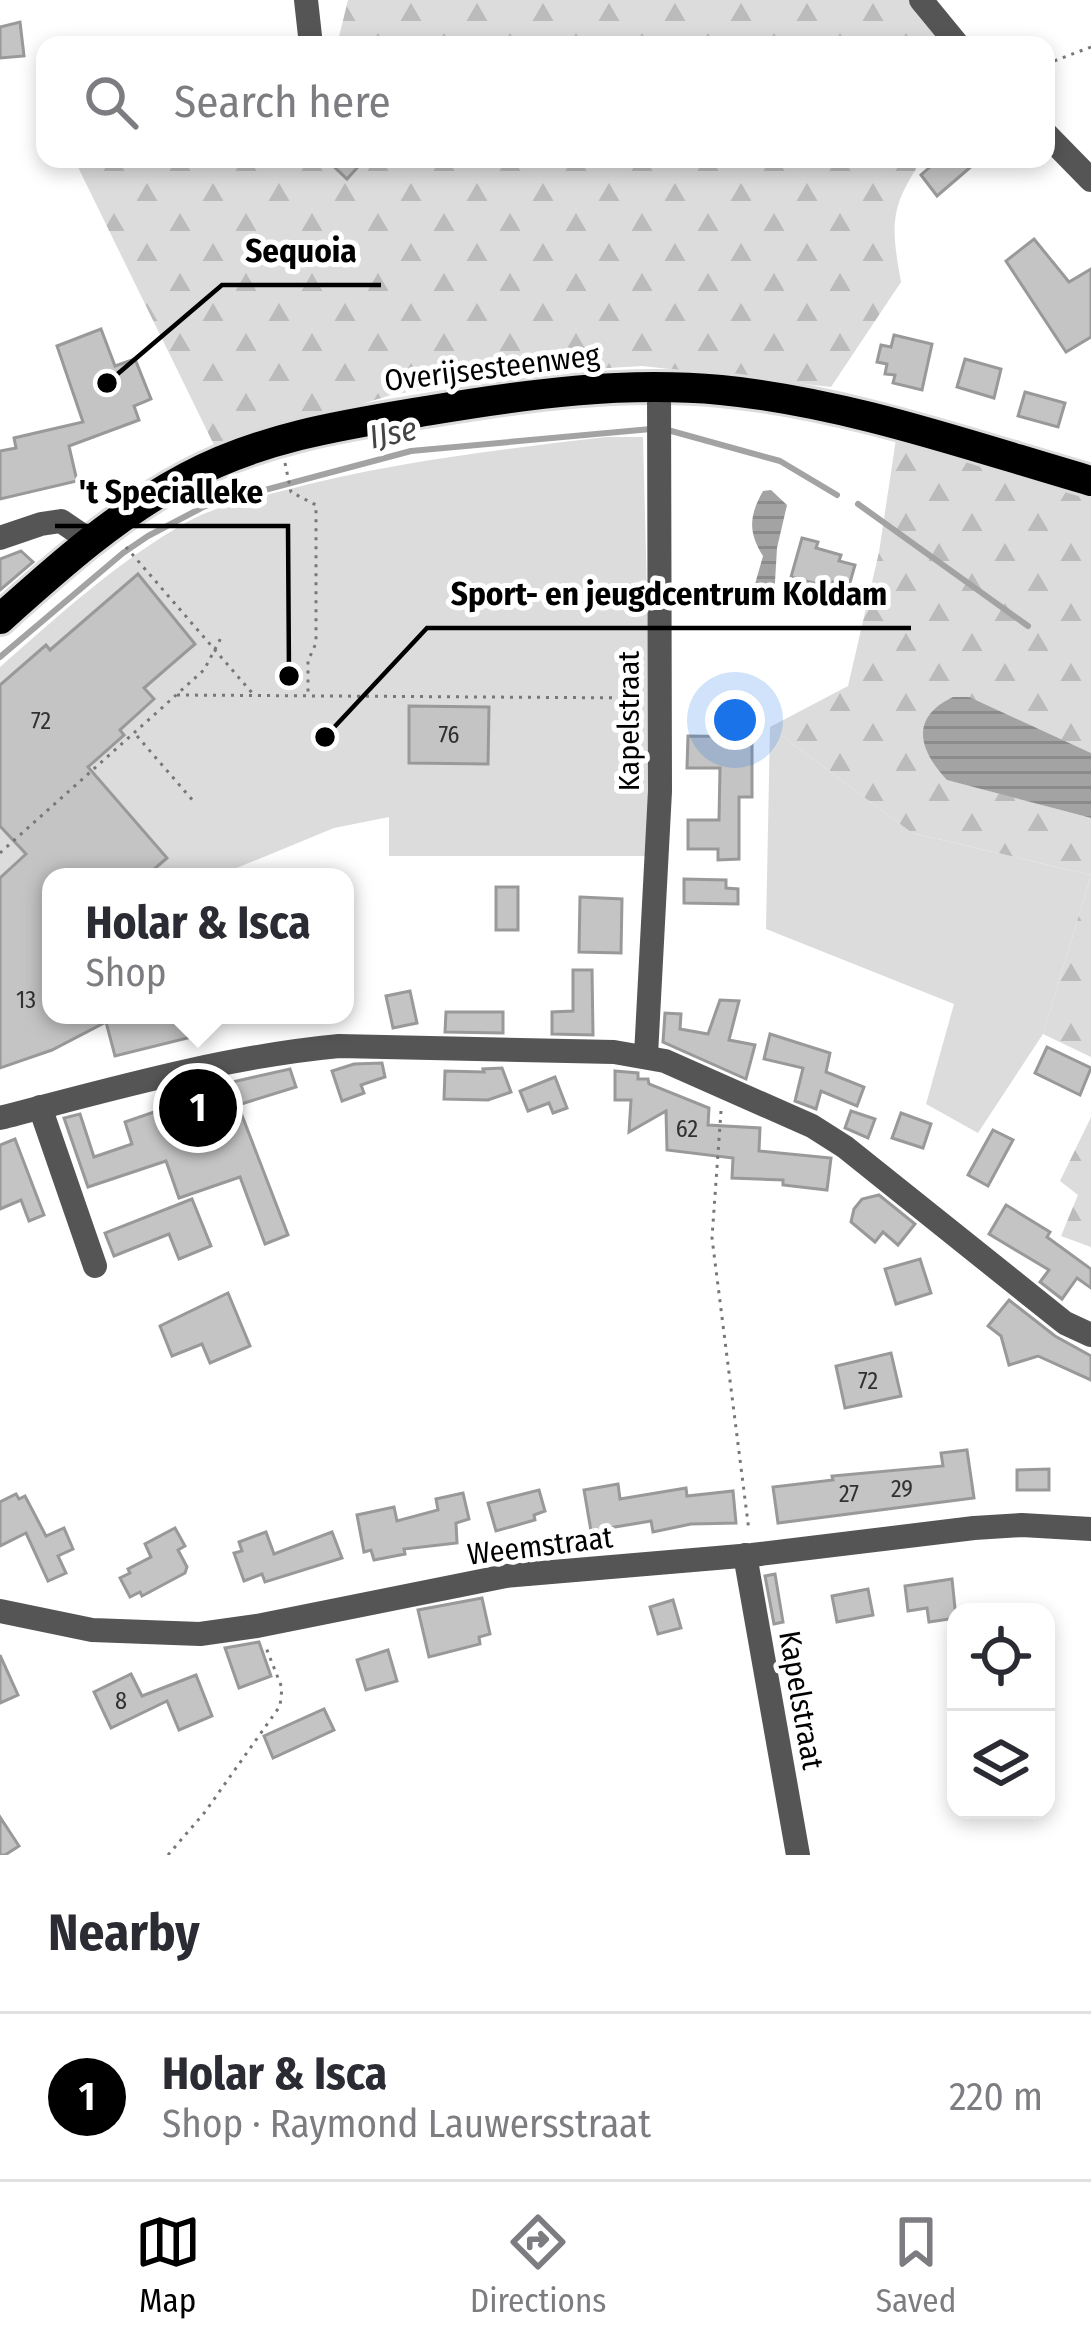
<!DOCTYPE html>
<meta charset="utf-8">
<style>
body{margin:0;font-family:"Fira Sans Condensed",sans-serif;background:#f2f2f3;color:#2b2b33}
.controls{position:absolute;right:36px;bottom:36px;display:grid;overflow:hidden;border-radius:24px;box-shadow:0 6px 18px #0003}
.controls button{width:108px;height:108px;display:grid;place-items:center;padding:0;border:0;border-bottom:3px solid #e1e1e2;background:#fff;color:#2b2b33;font:60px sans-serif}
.you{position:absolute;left:735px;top:720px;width:42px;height:42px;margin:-30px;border:9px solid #fff;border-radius:50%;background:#1a73e8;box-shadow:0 0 0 18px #1a73e833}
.badge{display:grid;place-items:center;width:78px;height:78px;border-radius:50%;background:#000;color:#fff;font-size:39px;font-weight:700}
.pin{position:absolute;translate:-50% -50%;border:6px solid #fff;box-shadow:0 3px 12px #0006}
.popup{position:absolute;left:42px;top:868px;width:312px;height:156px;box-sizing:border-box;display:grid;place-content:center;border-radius:24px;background:#fff;filter:drop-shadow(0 3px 9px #0005);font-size:39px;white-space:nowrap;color:#7c7c81}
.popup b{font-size:45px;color:#2b2b33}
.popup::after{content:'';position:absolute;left:50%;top:100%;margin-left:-24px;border:24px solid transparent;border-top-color:#fff}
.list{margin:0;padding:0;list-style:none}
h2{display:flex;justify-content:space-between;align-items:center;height:156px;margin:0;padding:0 48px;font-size:51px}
h2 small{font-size:39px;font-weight:400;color:#7c7c81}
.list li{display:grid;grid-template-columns:78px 1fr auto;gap:36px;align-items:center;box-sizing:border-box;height:168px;padding:0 48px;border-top:3px solid #e1e1e2}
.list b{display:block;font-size:45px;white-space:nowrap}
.list p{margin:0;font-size:39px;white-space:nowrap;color:#7c7c81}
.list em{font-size:39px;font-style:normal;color:#7c7c81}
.icon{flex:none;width:66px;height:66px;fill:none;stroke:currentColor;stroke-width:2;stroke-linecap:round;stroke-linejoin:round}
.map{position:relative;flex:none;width:1091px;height:1855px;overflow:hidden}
.search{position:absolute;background:#fff;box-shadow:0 6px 18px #0003;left:36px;right:36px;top:36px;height:132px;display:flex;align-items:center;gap:30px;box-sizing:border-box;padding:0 42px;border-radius:24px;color:#7c7c81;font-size:45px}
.sheet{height:324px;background:#fff}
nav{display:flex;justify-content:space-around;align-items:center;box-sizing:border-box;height:168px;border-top:3px solid #e1e1e2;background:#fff;font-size:33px;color:#7c7c81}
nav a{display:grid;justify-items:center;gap:6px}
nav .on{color:#000}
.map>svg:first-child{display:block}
</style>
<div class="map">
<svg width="1091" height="1855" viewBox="0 0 1091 1855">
<defs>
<pattern id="forest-firs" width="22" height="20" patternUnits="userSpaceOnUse" patternTransform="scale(3)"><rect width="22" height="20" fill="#dcdcdc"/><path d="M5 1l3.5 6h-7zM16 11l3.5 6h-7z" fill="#bbb"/></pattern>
<pattern id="water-rules" width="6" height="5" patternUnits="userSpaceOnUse" patternTransform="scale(3)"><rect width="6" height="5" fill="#a3a3a3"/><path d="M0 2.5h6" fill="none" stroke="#8b8b8b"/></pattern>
</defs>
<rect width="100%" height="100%" fill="#fff"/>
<g fill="#dcdcdc">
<path d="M606,437H643L650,708L648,856H389V817L334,828L215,877H51L0,937V667C59,615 118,561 187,522C216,506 251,499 282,491C389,462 497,450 606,437Z"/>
<polygon points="770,727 912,833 1091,875 1043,1034 978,1133 926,1104 954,1004 766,929"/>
</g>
<g fill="url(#forest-firs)">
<polygon points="348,0 932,0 970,45 337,45"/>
<path d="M74,159H923C889,207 891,226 901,282L831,387L642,366L526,373L391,395L216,449Z"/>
<polygon points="896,439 1091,498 1091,753 968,697 948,780 1091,818 1091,875 912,833 770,727 848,686 879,552"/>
<polygon points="1091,875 1091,1057 1043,1034"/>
<polygon points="1091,1117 1091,1247 1061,1236 1078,1195 1060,1181"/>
</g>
<g fill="url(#water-rules)">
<path d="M771,490L787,505L777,548L774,599L763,600L753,591L763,556C748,532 749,516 763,491Z"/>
<path d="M953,697H969L1091,753V818L947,780C919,750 909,718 953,697Z"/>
</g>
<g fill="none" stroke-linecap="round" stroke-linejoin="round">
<g stroke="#a3a3a3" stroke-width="6">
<polyline points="664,429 780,461 837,495"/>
<polyline points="858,504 1028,626"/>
<polyline points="0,657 123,553 148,536 205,506 411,451 651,429"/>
</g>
</g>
<g fill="#c4c4c4" stroke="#999" stroke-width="3">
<polygon points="20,22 24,56 0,58 0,27"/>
<polygon points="326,159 365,159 347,179"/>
<polygon points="939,159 980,159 937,196 921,175"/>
<polygon points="1034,239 1069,282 1091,269 1091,337 1066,352 1006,261"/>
<polygon points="101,329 115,366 135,359 151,399 134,406 139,420 69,446 77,481 0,499 0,451 16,448 14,438 83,422 57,346"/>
<polygon points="894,335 932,344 922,390 893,383 895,375 885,374 887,364 877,362 881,345 891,347"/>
<polygon points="965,359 1001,369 994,398 957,387"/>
<polygon points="1025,392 1065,403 1058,427 1018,416"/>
<polygon points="802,538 818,542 816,548 841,555 839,561 855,565 849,586 833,582 832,588 791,577"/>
<polygon points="21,551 33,562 0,590 0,559"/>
<polygon points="138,574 195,644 144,688 154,699 120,730 124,735 88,767 167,858 145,877 51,877 51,1015 204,1015 208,1033 115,1056 106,1022 52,1050 0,1068 0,878 26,854 0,826 0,685 46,645 50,650"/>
<polygon points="409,706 489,707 488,764 409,763"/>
<polygon points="688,736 752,737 752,797 739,797 739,859 718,860 718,849 688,849 688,820 719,820 720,768 687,768"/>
<polygon points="684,879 726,880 726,888 738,889 738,904 684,903"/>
<rect x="496" y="887" width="22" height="43"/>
<polygon points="580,897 622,899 621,953 579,952"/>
<polygon points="573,970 592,970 593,1035 552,1034 552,1012 573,1011"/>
<polygon points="410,991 417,1023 393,1028 386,996"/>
<polygon points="720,1000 739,1001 729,1040 755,1045 746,1079 663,1042 665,1013 681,1014 680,1029 708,1034"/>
<polygon points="446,1012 503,1012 503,1033 445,1032"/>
<polygon points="770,1034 830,1053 826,1072 864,1087 857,1106 821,1091 816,1109 795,1101 803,1068 764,1059"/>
<polygon points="1047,1047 1091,1068 1080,1095 1035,1073"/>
<polygon points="382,1063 385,1077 361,1085 364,1093 342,1101 332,1071 354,1064"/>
<polygon points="502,1068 511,1092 488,1100 444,1099 445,1071 484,1072 483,1069"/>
<polygon points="290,1069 296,1087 238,1105 288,1235 265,1244 240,1177 179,1198 166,1161 88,1187 64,1118 80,1114 94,1157 132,1144 125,1122 233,1085 232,1082"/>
<polygon points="615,1071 638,1073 638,1079 648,1079 649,1084 709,1108 708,1125 760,1128 759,1151 831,1158 827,1190 783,1185 783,1180 732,1178 733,1158 667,1150 666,1111 629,1132 631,1100 615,1100"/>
<polygon points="555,1077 567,1108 553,1113 549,1103 528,1111 520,1091"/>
<polygon points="851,1111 875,1119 868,1138 845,1128"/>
<polygon points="901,1113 931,1124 923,1148 892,1138"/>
<polygon points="993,1130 1013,1140 988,1186 968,1175"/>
<polygon points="15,1139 44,1215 29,1221 21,1200 0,1209 0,1145"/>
<polygon points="879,1195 915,1224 898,1245 883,1232 875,1242 851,1222 854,1209 862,1199"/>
<polygon points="192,1199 211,1246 179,1259 169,1234 114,1256 105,1233"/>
<polygon points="1006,1205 1050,1232 1047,1237 1091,1269 1091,1288 1077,1278 1062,1299 1040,1282 1049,1270 989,1234"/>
<polygon points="920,1259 931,1293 896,1304 885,1269"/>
<polygon points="228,1293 250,1346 210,1363 202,1344 172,1356 160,1326"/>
<polygon points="1009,1300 1055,1336 1091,1356 1091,1380 1038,1356 1009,1365 1001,1336 988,1326"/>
<polygon points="891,1353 901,1396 845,1408 836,1366"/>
<polygon points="967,1450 974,1498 778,1523 773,1487 833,1480 832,1476 943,1466 941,1453"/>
<polygon points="1049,1469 1049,1490 1017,1490 1017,1470"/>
<polygon points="618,1484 620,1499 686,1488 687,1496 733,1491 736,1523 691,1524 653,1532 651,1521 591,1531 584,1490"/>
<polygon points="539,1490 545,1511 534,1515 535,1520 496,1531 488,1503"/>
<polygon points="463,1493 469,1519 456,1523 457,1543 404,1549 405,1554 374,1560 371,1550 364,1552 357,1515 394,1507 397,1521 438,1510 436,1499"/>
<polygon points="16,1494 19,1499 25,1496 46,1536 64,1528 73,1549 58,1556 66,1573 48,1581 26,1533 0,1546 0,1502"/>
<polygon points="175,1528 185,1546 178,1550 187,1567 185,1573 142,1596 140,1592 130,1597 120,1578 130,1573 128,1569 151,1557 145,1544"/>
<polygon points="266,1532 274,1554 332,1532 342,1558 265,1582 262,1574 244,1581 234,1553 242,1551 239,1542"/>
<polygon points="775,1574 783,1622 774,1624 765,1576"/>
<polygon points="952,1579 956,1618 929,1622 927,1608 908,1611 905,1586"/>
<polygon points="868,1589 873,1615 837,1622 832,1596"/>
<polygon points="482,1598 490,1634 479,1637 480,1644 429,1657 418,1610"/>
<polygon points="673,1600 681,1628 658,1634 650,1607"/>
<polygon points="259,1642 271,1676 239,1688 225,1648"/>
<polygon points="388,1650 397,1681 366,1690 357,1660"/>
<polygon points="0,1655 18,1695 0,1703"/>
<polygon points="131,1674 142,1696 196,1675 212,1716 179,1730 167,1701 111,1728 94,1692"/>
<polygon points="324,1709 334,1730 273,1758 264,1736"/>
<polygon points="0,1817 19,1846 5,1855 0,1855"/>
</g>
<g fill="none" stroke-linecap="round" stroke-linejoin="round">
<defs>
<path id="major" d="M0,619C59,566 117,514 187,477C264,436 348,424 432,410C528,394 623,381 721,390C846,402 970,446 1091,481"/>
</defs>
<use href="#major" stroke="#dbdbdb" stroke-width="36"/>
<g stroke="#777" stroke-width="3" stroke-dasharray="3 6" stroke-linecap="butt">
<polyline points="1046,64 1091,47"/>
<polyline points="285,463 291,492 316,505 316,643 308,661 308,694"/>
<polyline points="126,547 253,694"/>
<polyline points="177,695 637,698"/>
<polyline points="137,736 195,803"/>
<polyline points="0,853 204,670 223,634"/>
<polyline points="721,1111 712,1238 749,1531"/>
<polyline points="168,1855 205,1812 280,1706 282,1688 265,1645"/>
</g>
<g stroke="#555" stroke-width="24">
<polyline points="306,0 311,45"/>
<polyline points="921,0 958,45"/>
<polyline points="1046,134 1091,180"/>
<polyline points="0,538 41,524 61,521 89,540"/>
<polyline points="646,1055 660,791 659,387"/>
<polyline points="40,1107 95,1266"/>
<path d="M0,1118C112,1089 223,1057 339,1046L614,1052L665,1061L812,1126L845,1147L1065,1323L1091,1335"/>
<polyline points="745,1555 798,1855"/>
<polyline points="0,1611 92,1630 200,1634 257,1626 506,1576 752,1555 974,1528 1022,1525 1091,1529"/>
</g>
<use href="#major" stroke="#000" stroke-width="30"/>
</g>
<g text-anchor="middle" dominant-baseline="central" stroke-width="10" stroke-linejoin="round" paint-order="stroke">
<g font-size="24" fill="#313131">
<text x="41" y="721">72</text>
<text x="449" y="735">76</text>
<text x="26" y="1000">13</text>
<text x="687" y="1129">62</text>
<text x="868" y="1381">72</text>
<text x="902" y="1489">29</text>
<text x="849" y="1494">27</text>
<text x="121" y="1701">8</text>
</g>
<g font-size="30" fill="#000" stroke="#fff">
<text transform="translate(492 368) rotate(-7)">Overijsesteenweg</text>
<text transform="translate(629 721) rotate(-90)">Kapelstraat</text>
<text transform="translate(540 1546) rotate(-7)">Weemstraat</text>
<text transform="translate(801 1700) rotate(80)">Kapelstraat</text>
</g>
<g font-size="33" font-style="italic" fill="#444" stroke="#fff">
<text transform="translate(393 433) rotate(-12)">IJse</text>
</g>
</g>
<path fill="none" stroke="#000" stroke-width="4.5" d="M107 383L222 285H381M289 676L288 526H55M325 737L427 628H911"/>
<g fill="#000" stroke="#fff" stroke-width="4.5">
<circle cx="107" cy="383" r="12"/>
<circle cx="289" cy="676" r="12"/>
<circle cx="325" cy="737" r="12"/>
</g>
<g font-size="33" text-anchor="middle" font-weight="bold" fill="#000" stroke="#fff" stroke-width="10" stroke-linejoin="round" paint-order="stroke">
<text x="301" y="262">Sequoia</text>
<text x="171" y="503">'t Specialleke</text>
<text x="669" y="605">Sport- en jeugdcentrum Koldam</text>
</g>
</svg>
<div class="controls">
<button><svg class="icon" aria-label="locate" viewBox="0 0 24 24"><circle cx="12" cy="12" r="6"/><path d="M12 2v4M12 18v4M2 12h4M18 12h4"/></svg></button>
<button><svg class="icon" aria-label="layers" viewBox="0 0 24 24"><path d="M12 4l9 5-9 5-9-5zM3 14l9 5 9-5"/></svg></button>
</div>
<div class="you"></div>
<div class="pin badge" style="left:198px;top:1108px">1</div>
<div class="popup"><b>Holar &amp; Isca</b>Shop</div>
<div class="search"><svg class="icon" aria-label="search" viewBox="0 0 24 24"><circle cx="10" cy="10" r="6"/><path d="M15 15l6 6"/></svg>Search here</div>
</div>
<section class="sheet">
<h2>Nearby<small></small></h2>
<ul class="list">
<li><span class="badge">1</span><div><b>Holar &amp; Isca</b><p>Shop · Raymond Lauwersstraat</p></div><em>220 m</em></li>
</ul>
</section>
<nav>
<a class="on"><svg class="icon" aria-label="map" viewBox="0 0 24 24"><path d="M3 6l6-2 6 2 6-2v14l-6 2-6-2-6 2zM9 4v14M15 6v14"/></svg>Map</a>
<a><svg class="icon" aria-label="directions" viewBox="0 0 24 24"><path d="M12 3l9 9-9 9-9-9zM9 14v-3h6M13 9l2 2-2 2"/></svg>Directions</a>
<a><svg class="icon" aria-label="saved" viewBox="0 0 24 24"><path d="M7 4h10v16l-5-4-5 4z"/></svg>Saved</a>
</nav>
